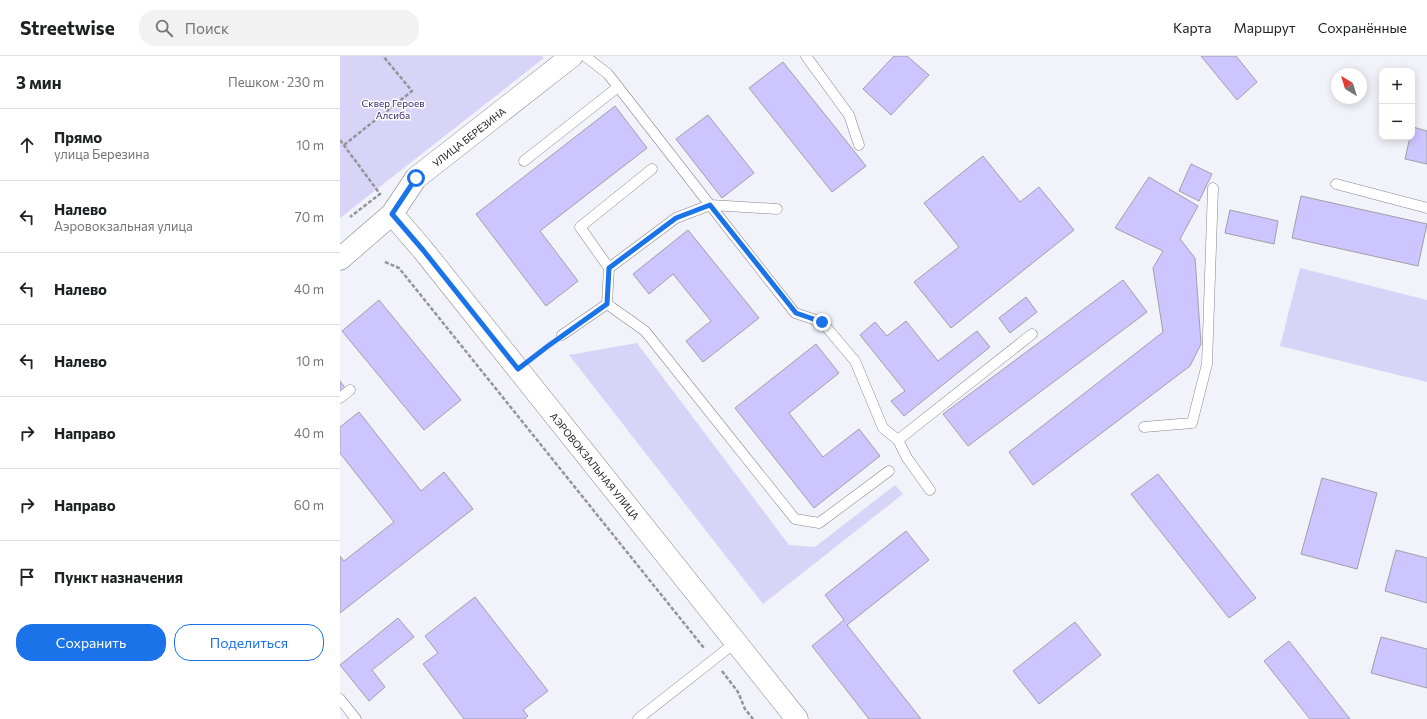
<!DOCTYPE html>
<html lang="ru">
<meta charset="utf-8">
<style>
body{margin:0;font-family:Commissioner,sans-serif;background:#f2f2f2;color:#202124}
.controls{position:absolute;right:12px;top:12px;display:grid;overflow:hidden;border-radius:8px;box-shadow:0 2px 10px #0003}
.controls button{width:36px;height:36px;display:grid;place-items:center;padding:0;border:0;border-bottom:1px solid #e0e0e0;background:#fff;color:#202124;font:20px sans-serif}
.compass{position:absolute;left:991px;top:12px;width:36px;height:36px;border-radius:50%;background:#fff;box-shadow:0 2px 10px #0003;rotate:322deg}
.stop{position:absolute;width:12px;height:12px;margin:-9px;border:3px solid #1a73e8;border-radius:50%;background:#fff}
.stop.end{background:#1a73e8;border-color:#fff;box-shadow:0 1px 4px #0008}
.list{margin:0;padding:0;list-style:none}
h2{display:flex;justify-content:space-between;align-items:center;height:52px;margin:0;padding:0 16px;font-size:17px}
h2 small{font-size:13px;font-weight:400;color:#757577}
.list li{display:grid;grid-template-columns:26px 1fr auto;gap:12px;align-items:center;box-sizing:border-box;height:72px;padding:0 16px;border-top:1px solid #e0e0e0}
.list b{display:block;font-size:15px;white-space:nowrap}
.list p{margin:0;font-size:13px;white-space:nowrap;color:#757577}
.list em{font-size:13px;font-style:normal;color:#757577}
.actions{display:flex;gap:8px;padding:12px 16px}
.actions a{flex:1;padding:9px 0;border:1px solid #1a73e8;border-radius:16px;text-align:center;font-size:14px;color:#1a73e8}
.actions .main{background:#1a73e8;color:#fff}
.icon{flex:none;width:22px;height:22px;fill:none;stroke:currentColor;stroke-width:2;stroke-linecap:round;stroke-linejoin:round}
.map{position:relative;flex:none;width:1087px;height:663px;overflow:hidden}
header{display:flex;align-items:center;gap:24px;box-sizing:border-box;height:56px;padding:0 20px;background:#fff;border-bottom:1px solid #e0e0e0}
header strong{font-size:19px}
nav{display:flex;gap:22px;margin-inline-start:auto;font-size:14px}
.search{width:280px;height:36px;background:#f2f2f2;display:flex;align-items:center;gap:10px;box-sizing:border-box;padding:0 14px;border-radius:16px;color:#757577;font-size:15px}
main{display:flex}
aside{flex:1;background:#fff}
.map>svg:first-child{display:block}
</style>
<header>
<strong>Streetwise</strong>
<div class="search"><svg class="icon" aria-label="search" viewBox="0 0 24 24"><circle cx="10" cy="10" r="6"/><path d="M15 15l6 6"/></svg>Поиск</div>
<nav><a>Карта</a><a>Маршрут</a><a>Сохранённые</a></nav>
</header>
<main>
<aside>
<h2>3 мин<small>Пешком · 230 m</small></h2>
<ul class="list">
<li><svg class="icon" aria-label="ahead" viewBox="0 0 24 24"><path d="M12 20V5M6 11l6-6 6 6"/></svg><div><b>Прямо</b><p>улица Березина</p></div><em>10 m</em></li>
<li><svg class="icon" aria-label="left" viewBox="0 0 24 24"><path d="M17 20v-9H6M10 6l-5 5 5 5"/></svg><div><b>Налево</b><p>Аэровокзальная улица</p></div><em>70 m</em></li>
<li><svg class="icon" aria-label="left" viewBox="0 0 24 24"><path d="M17 20v-9H6M10 6l-5 5 5 5"/></svg><div><b>Налево</b></div><em>40 m</em></li>
<li><svg class="icon" aria-label="left" viewBox="0 0 24 24"><path d="M17 20v-9H6M10 6l-5 5 5 5"/></svg><div><b>Налево</b></div><em>10 m</em></li>
<li><svg class="icon" aria-label="right" viewBox="0 0 24 24"><path d="M7 20v-9h11M14 6l5 5-5 5"/></svg><div><b>Направо</b></div><em>40 m</em></li>
<li><svg class="icon" aria-label="right" viewBox="0 0 24 24"><path d="M7 20v-9h11M14 6l5 5-5 5"/></svg><div><b>Направо</b></div><em>60 m</em></li>
<li><svg class="icon" aria-label="arrive" viewBox="0 0 24 24"><path d="M6 21V4h12l-3 4 3 4H6"/></svg><div><b>Пункт назначения</b></div></li>
</ul>
<div class="actions"><a class="main">Сохранить</a><a>Поделиться</a></div>
</aside>
<div class="map">
<svg width="1087" height="663" viewBox="0 0 1087 663">
<rect width="100%" height="100%" fill="#f2f2fa"/>
<g fill="#d8d4f7">
<polygon points="0,0 202,0 204,2 0,162"/>
<polygon points="960,212 1087,244 1087,326 940,290"/>
<polygon points="297,287 449,489 475,491 555,429 563,438 423,548 229,299"/>
</g>
<g fill="#ccc5ff" stroke="#a09fa7">
<polygon points="554,0 567,0 589,19 551,59 523,33"/>
<polygon points="861,0 896,0 917,26 897,44"/>
<polygon points="443,6 526,110 492,136 409,32"/>
<polygon points="275,50 307,92 200,175 238,225 206,250 136,158"/>
<polygon points="368,59 414,117 382,142 336,83"/>
<polygon points="1073,71 1087,75 1087,108 1065,103 1070,81 1072,81"/>
<polygon points="643,100 680,146 699,131 734,174 611,272 574,226 619,191 584,147"/>
<polygon points="851,108 872,118 859,145 839,135"/>
<polygon points="809,121 858,150 840,183 855,202 861,288 850,310 693,429 669,396 823,276 813,212 823,195 775,172"/>
<polygon points="961,140 1087,168 1078,210 952,182"/>
<polygon points="890,154 938,165 934,188 885,177"/>
<polygon points="348,174 419,262 363,306 346,285 371,265 333,218 309,238 293,218"/>
<polygon points="783,224 807,256 628,390 603,358"/>
<polygon points="686,241 697,256 670,277 659,262"/>
<polygon points="39,244 121,344 84,374 2,275"/>
<polygon points="566,265 598,305 637,275 650,291 564,360 551,345 565,335 520,279 535,266 547,280"/>
<polygon points="476,288 499,317 449,357 483,401 519,373 540,400 474,452 395,352"/>
<polygon points="0,325 5,332 0,336"/>
<polygon points="19,356 81,435 104,416 133,453 0,557 0,500 4,505 54,466 0,397 0,371"/>
<polygon points="818,418 916,542 889,562 791,438"/>
<polygon points="982,422 1037,437 1017,513 961,498"/>
<polygon points="566,475 589,504 507,569 581,663 529,663 472,590 504,564 485,539"/>
<polygon points="1056,494 1087,502 1087,547 1045,535"/>
<polygon points="135,541 208,635 183,654 188,660 184,663 124,663 83,608 98,597 85,580"/>
<polygon points="58,562 74,581 32,614 45,631 29,645 0,609"/>
<polygon points="735,566 761,599 699,648 673,615"/>
<polygon points="1041,581 1087,593 1087,632 1031,617"/>
<polygon points="949,585 1010,663 970,663 924,605"/>
</g>
<g fill="none" stroke-linecap="round" stroke-linejoin="round">
<defs>
<g id="service">
<polyline points="245,0 268,18 370,149 437,153"/>
<polyline points="466,0 509,59 519,89"/>
<polyline points="184,105 278,31"/>
<polyline points="996,128 1087,152"/>
<polyline points="269,212 336,162 370,149 455,257 482,266 515,305 543,372 558,384 567,402 590,434"/>
<polyline points="267,248 305,275 455,463 479,467 549,415"/>
<polyline points="222,279 267,248 269,212 240,171 312,113"/>
<polyline points="0,342 10,334"/>
<polyline points="804,371 852,367 867,308 873,132"/>
<polyline points="558,384 692,278"/>
<polyline points="0,643 16,663"/>
<polyline points="298,663 396,586"/>
</g>
<g id="tertiary">
<polyline points="52,158 83,194 457,663"/>
<polyline points="0,203 52,158 76,122 232,0"/>
</g>
</defs>
<use href="#service" stroke="#86858d" stroke-width="11"/>
<use href="#tertiary" stroke="#86858d" stroke-width="23"/>
<g stroke="#949499" stroke-width="2.5" stroke-dasharray="4 2" stroke-linecap="butt">
<polyline points="0,84 40,138 10,161"/>
<polyline points="4,89 72,35 43,0"/>
<polyline points="45,206 59,212 364,592"/>
<polyline points="194,301 210,288"/>
<polyline points="382,615 398,636 405,653 413,663"/>
</g>
<use href="#service" stroke="#fff" stroke-width="10"/>
<use href="#tertiary" stroke="#fff" stroke-width="22"/>
</g>
<g fill="none" stroke-linecap="round" stroke-linejoin="round">
<polyline stroke="#1a73e8" stroke-width="5" points="76,122 52,158 83,194 178,313 208,290 267,248 269,212 336,162 370,149 456,257 482,266"/>
</g>
<g text-anchor="middle" dominant-baseline="central" stroke-width="3" stroke-linejoin="round" paint-order="stroke">
<g font-size="10" fill="#3e297a" stroke="#fff">
<text x="53" y="47">Сквер Героев<tspan x="53" dy="12">Алсиба</tspan></text>
</g>
<g font-size="10" fill="#212124" stroke="#fff">
<text transform="translate(129 81) rotate(-38)">УЛИЦА БЕРЕЗИНА</text>
<text transform="translate(255 410) rotate(51)">АЭРОВОКЗАЛЬНАЯ УЛИЦА</text>
</g>
</g>
</svg>
<div class="controls">
<button>+</button>
<button>−</button>
</div>
<svg class="compass" viewBox="-18 -18 36 36"><path d="M0-13l5 13h-10z" fill="#e53935"/><path d="M0 13l5-13h-10z" fill="#757577"/></svg>
<div class="stop" style="left:76px;top:122px"></div>
<div class="stop end" style="left:482px;top:266px"></div>
</div>
</main>
